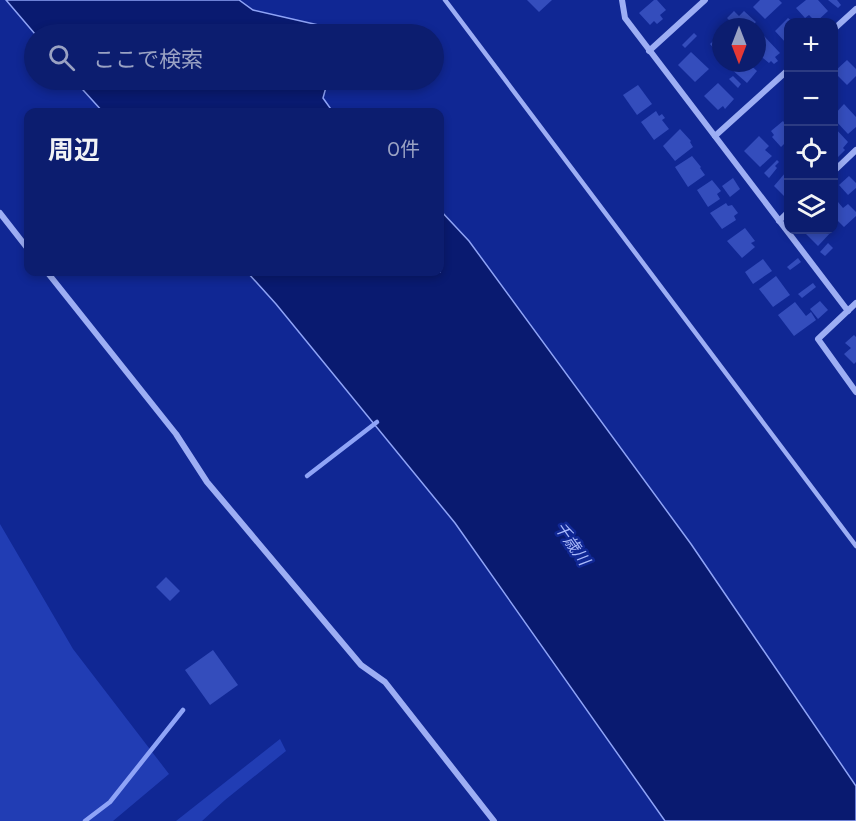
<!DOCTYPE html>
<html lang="ja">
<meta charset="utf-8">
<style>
body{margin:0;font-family:Commissioner,"Noto Sans JP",sans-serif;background:#152674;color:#f1f3f6}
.controls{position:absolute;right:18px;top:18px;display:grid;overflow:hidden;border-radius:12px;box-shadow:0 3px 9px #0003}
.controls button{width:54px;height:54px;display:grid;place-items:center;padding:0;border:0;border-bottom:2px solid #2c3b82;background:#0c1d6f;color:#f1f3f6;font:30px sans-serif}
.compass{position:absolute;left:712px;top:18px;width:54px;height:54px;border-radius:50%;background:#0c1d6f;box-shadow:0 3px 9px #0003;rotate:180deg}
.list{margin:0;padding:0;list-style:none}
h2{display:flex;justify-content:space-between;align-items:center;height:78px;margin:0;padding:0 24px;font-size:26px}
h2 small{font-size:20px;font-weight:400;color:#9aa2c3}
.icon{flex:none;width:33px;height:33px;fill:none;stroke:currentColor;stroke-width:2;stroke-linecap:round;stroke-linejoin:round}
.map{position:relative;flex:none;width:856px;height:821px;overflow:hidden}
.search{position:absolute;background:#0c1d6f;box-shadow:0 3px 9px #0003;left:24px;top:24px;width:420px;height:66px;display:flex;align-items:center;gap:15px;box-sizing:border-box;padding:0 21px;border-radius:33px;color:#9aa2c3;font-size:22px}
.panel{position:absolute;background:#0c1d6f;box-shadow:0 3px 9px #0003;left:24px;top:108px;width:420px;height:168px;border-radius:12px}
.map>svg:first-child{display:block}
</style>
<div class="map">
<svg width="856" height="821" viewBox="0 0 856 821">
<rect width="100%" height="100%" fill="#102794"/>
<g fill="#213db4">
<polygon points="0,524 73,649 169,774 113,821 0,821"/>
<polygon points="280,739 286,751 225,800 202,821 176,821"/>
</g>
<g fill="#091a70" stroke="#8fa4f7" stroke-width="1.5">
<polygon points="6,0 239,0 253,10 327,27 335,34 35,34"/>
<polygon points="74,80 328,80 323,98 333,112 103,112"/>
<polygon points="440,210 469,241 691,544 856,786 856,821 665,821 455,523 276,304 247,272 440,272"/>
</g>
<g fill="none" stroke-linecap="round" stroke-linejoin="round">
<g stroke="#8fa4f7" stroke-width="4.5">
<polyline points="307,476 377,422"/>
<polyline points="85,821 110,802 183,710"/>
</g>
</g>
<g fill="#344dbc">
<polygon points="527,0 552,0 539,12"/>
<polygon points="654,0 657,0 666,10 660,15 663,19 657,24 654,21 650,25 639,13"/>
<polygon points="760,0 779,0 782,3 765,19 753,7"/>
<polygon points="806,0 818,0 828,11 816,22 809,15 805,18 796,8"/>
<polygon points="828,0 837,0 841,5 838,8"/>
<polygon points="734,11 739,16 744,11 756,22 751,27 733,27 731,25 732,23 727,18"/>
<polygon points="788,18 793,22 788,22 788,41 786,43 775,31"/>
<polygon points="694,33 697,36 685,48 682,45"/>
<polygon points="721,34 721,56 710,44"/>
<polygon points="764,36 780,53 775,57 778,61 774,64 771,61 769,63 757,53 757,44"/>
<polygon points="691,52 709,69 695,82 678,65"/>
<polygon points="847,60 856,69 856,76 847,85 834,72"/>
<polygon points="735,63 748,63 757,71 747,83 730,68"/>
<polygon points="733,76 741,84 738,88 729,79"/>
<polygon points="718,83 734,99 725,109 723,106 718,110 704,96"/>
<polygon points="638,85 652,104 637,115 623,95"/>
<polygon points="844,104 856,117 856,127 848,134 834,119 834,115"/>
<polygon points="656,111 659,116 662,114 665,118 662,120 669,129 654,140 641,122"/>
<polygon points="783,121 788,128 788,140 781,147 772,137 774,135 771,131"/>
<polygon points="834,127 848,142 843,148 845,150 834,161"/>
<polygon points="680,129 691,141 690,142 693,147 675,161 663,146"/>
<polygon points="759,136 769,146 765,150 772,156 760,167 744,151"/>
<polygon points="692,156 701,167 700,168 705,175 688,187 675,167"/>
<polygon points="777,160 779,162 775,166 777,168 769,178 764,173"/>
<polygon points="786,172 788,174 788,200 774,186"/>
<polygon points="849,176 856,183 856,188 848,195 839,185"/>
<polygon points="733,178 740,189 730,197 722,186"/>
<polygon points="712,180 721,191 717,194 720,199 708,207 697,190"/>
<polygon points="838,202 843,208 848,204 856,212 856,216 844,227 834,217 834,206"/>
<polygon points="726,203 728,206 732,205 738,213 734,216 736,220 722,229 710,213"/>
<polygon points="745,228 755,241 751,243 755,247 742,258 727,241"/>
<polygon points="809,230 830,230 832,231 818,246 805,233"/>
<polygon points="828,243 833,248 825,256 820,252"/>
<polygon points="798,258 801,262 790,270 787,267"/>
<polygon points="763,259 772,271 753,284 745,272"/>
<polygon points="776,276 790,295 773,307 759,289"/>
<polygon points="813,283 816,287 802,298 798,294"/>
<polygon points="820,301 828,310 818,319 810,309"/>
<polygon points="795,302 806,316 811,312 816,320 794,336 778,315"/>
<polygon points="854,335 856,337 856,362 854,364 844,354 851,348 845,343"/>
<polygon points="166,577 180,591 170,601 156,587"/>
<polygon points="213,650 238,685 210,705 185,670"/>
</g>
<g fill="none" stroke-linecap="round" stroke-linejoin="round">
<polyline stroke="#9daef4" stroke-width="4.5" points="445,0 856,546"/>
<g stroke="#9daef4" stroke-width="6">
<polyline points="622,0 625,18 848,311"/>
<polyline points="834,29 856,9"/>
<polyline points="649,51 705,0"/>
<polyline points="715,136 788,70"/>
<polyline points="834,171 856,150"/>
<polyline points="0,213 28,249"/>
<polyline points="779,221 788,212"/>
<polyline points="47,272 176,434 207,482 361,665 385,682 494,821"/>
<polyline points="856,303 818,339 856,392"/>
</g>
</g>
<g text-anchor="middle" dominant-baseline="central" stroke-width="5" stroke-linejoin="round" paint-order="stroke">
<g font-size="16" font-style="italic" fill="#a9b9fb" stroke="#102794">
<text transform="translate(573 543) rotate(55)">千歳川</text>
</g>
</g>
</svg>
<div class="controls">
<button>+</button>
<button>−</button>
<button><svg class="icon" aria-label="locate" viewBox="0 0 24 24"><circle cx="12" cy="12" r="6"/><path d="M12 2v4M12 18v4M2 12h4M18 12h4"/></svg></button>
<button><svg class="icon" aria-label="layers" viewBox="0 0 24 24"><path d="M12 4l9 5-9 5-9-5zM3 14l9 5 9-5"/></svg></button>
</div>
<svg class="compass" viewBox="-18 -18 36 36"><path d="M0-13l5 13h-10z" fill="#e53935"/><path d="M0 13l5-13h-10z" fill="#9aa2c3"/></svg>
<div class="search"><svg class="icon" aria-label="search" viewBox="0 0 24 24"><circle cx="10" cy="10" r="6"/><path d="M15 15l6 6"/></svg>ここで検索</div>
<section class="panel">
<h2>周辺<small>0件</small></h2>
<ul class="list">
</ul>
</section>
</div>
